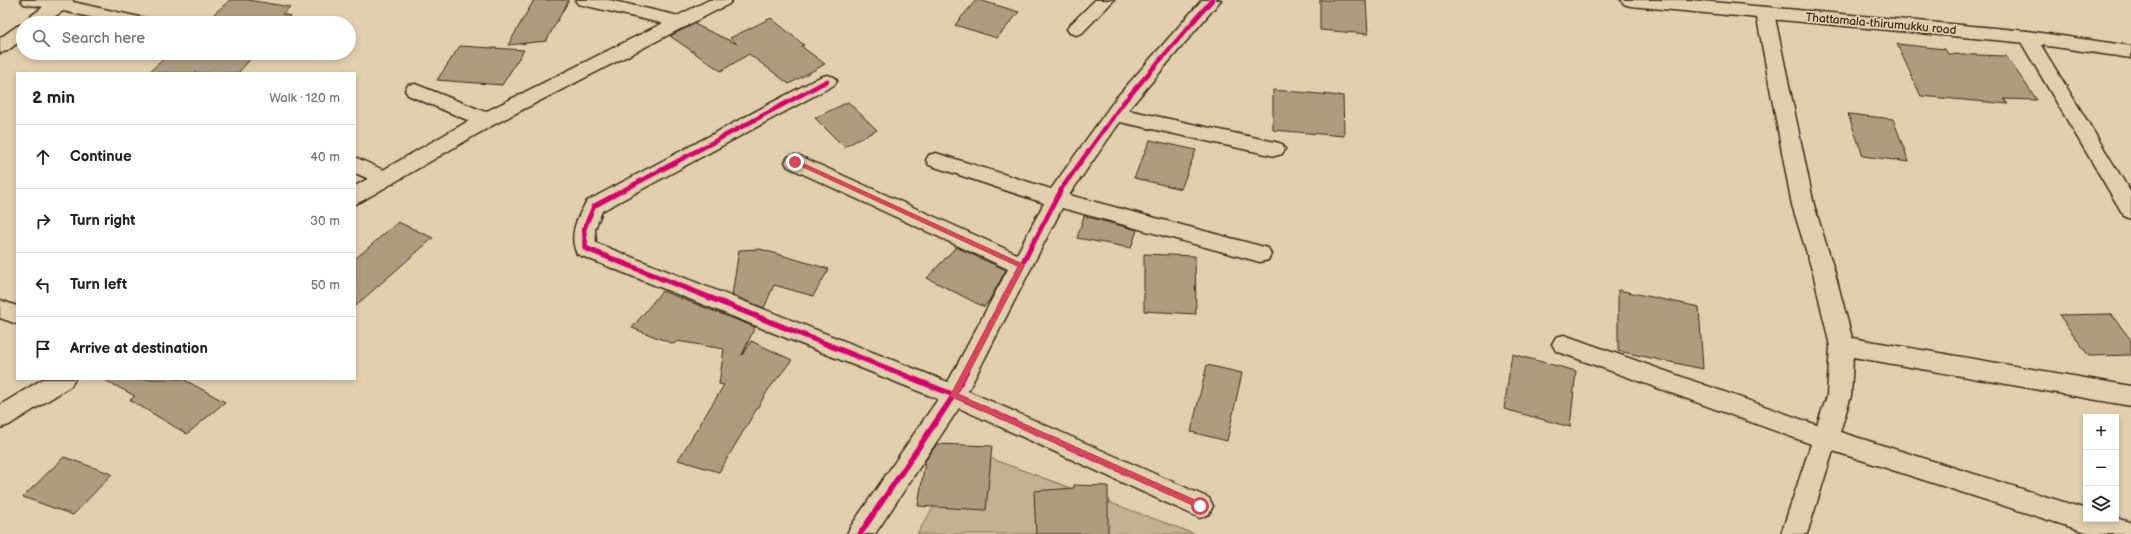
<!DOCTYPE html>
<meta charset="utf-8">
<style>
body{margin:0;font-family:"Balsamiq Sans",sans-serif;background:#f2f2f2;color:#202124}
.controls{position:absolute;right:12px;bottom:12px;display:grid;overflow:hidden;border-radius:0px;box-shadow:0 2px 6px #0003}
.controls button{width:36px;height:36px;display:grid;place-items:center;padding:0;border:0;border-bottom:1px solid #e0e0e0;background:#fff;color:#202124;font:20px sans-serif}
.stop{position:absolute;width:12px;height:12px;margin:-9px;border:3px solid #d1495b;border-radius:50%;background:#fff}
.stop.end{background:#d1495b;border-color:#fff;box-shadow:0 1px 4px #0008}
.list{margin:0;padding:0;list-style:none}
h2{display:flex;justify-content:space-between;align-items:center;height:52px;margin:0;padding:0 16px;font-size:17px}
h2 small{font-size:13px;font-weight:400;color:#757577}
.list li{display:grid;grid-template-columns:26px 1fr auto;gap:12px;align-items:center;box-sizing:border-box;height:64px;padding:0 16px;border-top:1px solid #e0e0e0}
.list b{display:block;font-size:15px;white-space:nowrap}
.list em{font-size:13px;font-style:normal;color:#757577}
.icon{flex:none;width:22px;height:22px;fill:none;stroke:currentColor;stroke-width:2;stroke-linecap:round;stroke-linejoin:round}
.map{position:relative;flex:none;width:2131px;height:534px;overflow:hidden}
.search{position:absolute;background:#fff;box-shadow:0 2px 6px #0003;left:16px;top:16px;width:340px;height:44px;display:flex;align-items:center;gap:10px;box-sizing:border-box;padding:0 14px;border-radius:22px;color:#757577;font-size:15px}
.panel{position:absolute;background:#fff;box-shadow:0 2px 6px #0003;left:16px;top:72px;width:340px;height:308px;border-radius:0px}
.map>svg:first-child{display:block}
</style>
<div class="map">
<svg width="2131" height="534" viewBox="0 0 2131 534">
<rect width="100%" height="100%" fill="#e2cfad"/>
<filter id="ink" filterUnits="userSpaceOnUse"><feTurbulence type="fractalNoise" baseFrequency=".025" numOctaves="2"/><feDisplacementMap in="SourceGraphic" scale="8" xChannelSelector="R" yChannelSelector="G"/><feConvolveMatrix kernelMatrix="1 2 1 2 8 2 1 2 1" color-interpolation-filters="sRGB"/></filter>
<g filter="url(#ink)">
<polygon fill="#c4b193" stroke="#806e58" points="968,450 1195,534 917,534"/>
<g fill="#af9c80" stroke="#3b2a1e">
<polygon points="230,0 248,0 290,7 282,14 290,16 283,23 204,23"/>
<polygon points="534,0 569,0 546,41 508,45"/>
<polygon points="976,0 979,0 1019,12 997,38 955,25"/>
<polygon points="1320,0 1366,0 1368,34 1320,30"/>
<polygon points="771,18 804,45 801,46 825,64 789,84 749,54 721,71 670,36 694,24 737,44 730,38"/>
<polygon points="1897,44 1945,49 1948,54 2006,56 2037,100 2004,99 2008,104 1921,96"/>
<polygon points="460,46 524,50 502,85 437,80"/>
<polygon points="171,53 256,53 238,73 148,73"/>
<polygon points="1273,90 1343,96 1344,136 1273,130"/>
<polygon points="848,102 877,130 844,147 815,118"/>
<polygon points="1848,114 1893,119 1909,162 1863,156"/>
<polygon points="1150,140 1196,150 1181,189 1134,178"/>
<polygon points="1084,216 1137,230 1131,248 1077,238"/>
<polygon points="398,222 433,238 355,306 355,259"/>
<polygon points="956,247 1006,270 990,299 984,307 927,278"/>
<polygon points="760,249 829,269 813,296 774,285 764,308 732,295 739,250"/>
<polygon points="1144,254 1195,256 1196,314 1144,311"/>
<polygon points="1618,290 1699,307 1703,369 1618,351"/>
<polygon points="662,291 755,327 742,355 751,341 792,360 768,390 719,472 678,460 724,385 719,384 724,349 677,341 674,344 632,328"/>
<polygon points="2111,314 2131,340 2131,355 2089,356 2059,315"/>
<polygon points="1512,354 1576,371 1570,427 1504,409"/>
<polygon points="1207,365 1242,373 1227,441 1191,432"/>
<polygon points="103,379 183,379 225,402 187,434 130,400 135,396"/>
<polygon points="937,444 992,446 986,510 918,506 925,461"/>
<polygon points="64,457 112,474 73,515 23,497"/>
<polygon points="1074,485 1108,486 1108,534 1036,534 1034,491 1074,488"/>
</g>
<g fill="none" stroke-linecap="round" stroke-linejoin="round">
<defs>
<g id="minor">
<polygon points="21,0 73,0 73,2 148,19 151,23 117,23 63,11 45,23 24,23 27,19 43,7 24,4"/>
<polygon points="575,0 609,0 688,18 691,22 688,26 682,28 578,4"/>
<polygon points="1095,0 1114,0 1082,33 1076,35 1070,33 1067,29 1070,25"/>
<path d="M1202,0H1221L1128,110L1275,142L1282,144L1285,149L1282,154L1275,156L1120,122L1069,195L1268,248L1271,254L1268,260L1260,262L1062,208L968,391L1209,498L1213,506L1209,514L1200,518L1191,514L959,408L875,534H847L851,526L938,399L577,254C568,236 577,217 587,201L820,77L827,75L834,77L837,81L834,85L602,211L595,229L596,243L948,382L1008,269L788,167L785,162L788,157L795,155L802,157L1017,254L1044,203L929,165L926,160L929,155L936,153L1051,189L1116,98Z"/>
<polygon points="1765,7 1771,9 1774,13 1814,205 1835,273 1852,338 2131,386 2131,406 1853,357 1851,396 1840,432 2086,509 2086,519 2116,518 2129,522 2131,523 2131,534 2092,534 1833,451 1807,534 1781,534 1811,444 1556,351 1552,344 1556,337 1564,335 1817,425 1827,396 1830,346 1813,273 1792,205 1756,13 1759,9"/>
<polygon points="23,24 23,39 7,51 0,53 0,38 17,26"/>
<polygon points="2027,31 2034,33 2036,37 2131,193 2131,219 2124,216 2018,37 2020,33"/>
<polygon points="415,84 493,115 496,120 493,125 486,127 479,125 408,95 405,90 408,85"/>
<polygon points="355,157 390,173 393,178 390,183 383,185 355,173"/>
<polygon points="0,300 17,306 17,324 0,318"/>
</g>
<g id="tertiary">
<polygon points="709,0 732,0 729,4 493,125 362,201 355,204 355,186 479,115"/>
<polygon points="1621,0 1690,0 2027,31 2131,46 2131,58 2027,43 1630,6 1624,4"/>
<polygon points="43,379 75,379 71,386 9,425 0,428 0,405"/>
</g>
</defs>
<use href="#minor" stroke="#3b2a1e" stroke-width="3"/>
<use href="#tertiary" stroke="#3b2a1e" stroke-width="3"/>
<use href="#minor" fill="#e2cfad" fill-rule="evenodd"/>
<use href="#tertiary" fill="#e2cfad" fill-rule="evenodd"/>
<defs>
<g id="cycleway-far1">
<polyline points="585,242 584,229 594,206 827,81"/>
<polyline points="1034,242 1062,188 1123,103 1212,0"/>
</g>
<g id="cycleway">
<polyline points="585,241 585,248 954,395 1200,506"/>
<polyline points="860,534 954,395 1034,241"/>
</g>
</defs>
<use href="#cycleway-far1" stroke="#e2cfad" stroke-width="6"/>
<use href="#cycleway" stroke="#e2cfad" stroke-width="8"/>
<use href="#cycleway-far1" stroke="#d6006c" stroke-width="4.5"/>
<use href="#cycleway" stroke="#d6006c" stroke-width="5.5"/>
</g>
</g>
<polygon fill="#d1495b" points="793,160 797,160 1024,264 1025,266 958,394 1203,503 1203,508 1198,508 951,397 951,393 1018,267 793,163"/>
<g text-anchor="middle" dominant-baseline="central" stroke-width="3.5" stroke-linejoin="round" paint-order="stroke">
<g font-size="12" fill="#3b2a1e" stroke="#e2cfad">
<text transform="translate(1881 24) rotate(5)">Thattamala-thirumukku road</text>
</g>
</g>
</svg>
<div class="controls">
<button>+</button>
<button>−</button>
<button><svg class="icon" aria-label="layers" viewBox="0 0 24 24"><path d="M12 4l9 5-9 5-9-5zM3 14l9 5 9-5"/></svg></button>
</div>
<div class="stop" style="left:1200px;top:506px"></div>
<div class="stop end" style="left:795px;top:162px"></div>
<div class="search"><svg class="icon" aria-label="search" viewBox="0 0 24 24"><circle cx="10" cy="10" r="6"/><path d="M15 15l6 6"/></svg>Search here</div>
<section class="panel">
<h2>2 min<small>Walk · 120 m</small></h2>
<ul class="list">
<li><svg class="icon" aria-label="ahead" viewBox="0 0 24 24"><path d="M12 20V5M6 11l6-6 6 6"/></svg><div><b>Continue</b></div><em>40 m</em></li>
<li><svg class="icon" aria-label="right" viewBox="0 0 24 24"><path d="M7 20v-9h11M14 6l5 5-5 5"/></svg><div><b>Turn right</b></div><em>30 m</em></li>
<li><svg class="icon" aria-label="left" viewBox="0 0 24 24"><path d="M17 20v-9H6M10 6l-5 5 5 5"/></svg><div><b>Turn left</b></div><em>50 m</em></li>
<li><svg class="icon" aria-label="arrive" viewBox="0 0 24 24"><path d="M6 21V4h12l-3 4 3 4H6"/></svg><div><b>Arrive at destination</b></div></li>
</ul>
</section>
</div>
